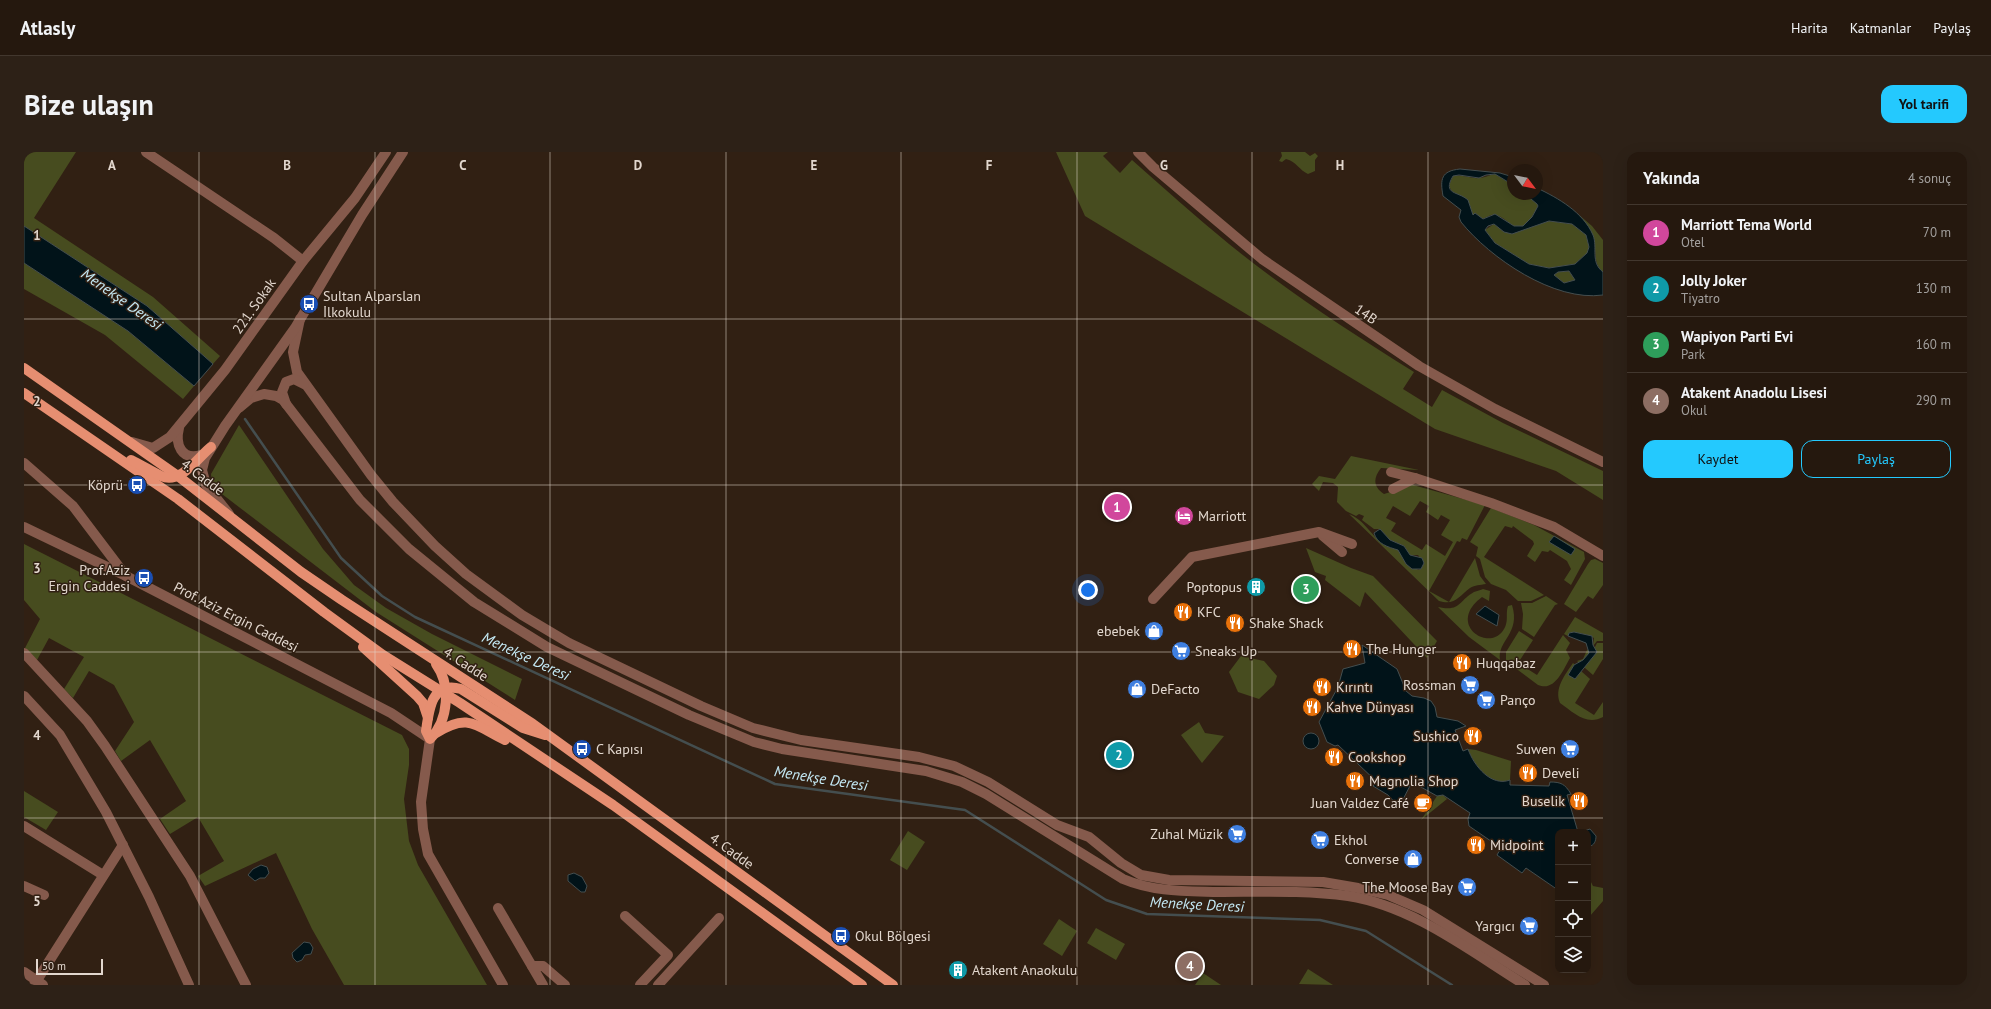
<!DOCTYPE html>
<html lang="tr">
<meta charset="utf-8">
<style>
body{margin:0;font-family:"PT Sans",sans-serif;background:#2d2117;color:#f1f3f6}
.controls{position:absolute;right:12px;bottom:12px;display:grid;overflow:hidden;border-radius:8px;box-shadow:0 4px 16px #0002}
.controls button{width:36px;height:36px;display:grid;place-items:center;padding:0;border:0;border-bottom:1px solid #42372e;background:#25180e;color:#f1f3f6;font:20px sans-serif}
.compass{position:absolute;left:1483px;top:12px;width:36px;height:36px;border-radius:50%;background:#25180e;box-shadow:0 4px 16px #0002;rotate:122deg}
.scale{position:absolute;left:12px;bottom:10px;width:67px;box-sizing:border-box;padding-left:4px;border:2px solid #e2d7ce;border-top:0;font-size:11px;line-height:14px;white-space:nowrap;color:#e2d7ce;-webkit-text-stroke:3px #312013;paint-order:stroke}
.you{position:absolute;left:1064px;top:438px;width:14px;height:14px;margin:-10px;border:3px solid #fff;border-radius:50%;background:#1a73e8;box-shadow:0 0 0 6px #1a73e833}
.badge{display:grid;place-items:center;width:26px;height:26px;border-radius:50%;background:#24c9fe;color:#fff;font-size:13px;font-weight:700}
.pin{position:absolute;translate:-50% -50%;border:2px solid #fff;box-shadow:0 1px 4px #0006}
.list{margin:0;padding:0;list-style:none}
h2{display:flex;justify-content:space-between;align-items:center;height:52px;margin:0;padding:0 16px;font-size:17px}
h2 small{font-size:13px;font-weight:400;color:#a3a09e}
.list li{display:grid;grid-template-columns:26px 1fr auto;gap:12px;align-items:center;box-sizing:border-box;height:56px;padding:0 16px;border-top:1px solid #42372e}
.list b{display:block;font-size:15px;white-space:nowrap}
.list p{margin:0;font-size:13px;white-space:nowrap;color:#a3a09e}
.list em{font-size:13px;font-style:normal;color:#a3a09e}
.actions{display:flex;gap:8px;padding:12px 16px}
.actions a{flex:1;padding:9px 0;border:1px solid #24c9fe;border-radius:12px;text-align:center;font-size:14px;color:#24c9fe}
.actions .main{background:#24c9fe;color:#111}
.icon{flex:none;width:22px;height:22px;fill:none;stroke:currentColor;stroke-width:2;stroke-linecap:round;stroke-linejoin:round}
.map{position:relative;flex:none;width:1579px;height:833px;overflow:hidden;border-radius:12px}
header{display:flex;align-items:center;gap:24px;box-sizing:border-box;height:56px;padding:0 20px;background:#25180e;border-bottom:1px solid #42372e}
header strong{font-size:19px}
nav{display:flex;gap:22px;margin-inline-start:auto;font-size:14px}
.intro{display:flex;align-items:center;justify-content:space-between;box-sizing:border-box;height:96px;padding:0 24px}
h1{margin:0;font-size:28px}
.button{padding:10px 18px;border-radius:12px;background:#24c9fe;color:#111;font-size:14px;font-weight:700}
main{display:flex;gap:24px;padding:0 24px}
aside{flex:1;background:#25180e;border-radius:12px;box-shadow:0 4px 16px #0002}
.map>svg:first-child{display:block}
</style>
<header>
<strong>Atlasly</strong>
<nav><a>Harita</a><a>Katmanlar</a><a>Paylaş</a></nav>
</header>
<div class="intro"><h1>Bize ulaşın</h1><a class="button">Yol tarifi</a></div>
<main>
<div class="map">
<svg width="1579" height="833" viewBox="0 0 1579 833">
<rect width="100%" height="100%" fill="#312013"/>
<g fill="#474c1f" fill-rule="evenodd">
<polygon points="0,0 52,0 10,66 129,145 196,204 189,212 123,154 0,74"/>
<path d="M1032,0H1084L1079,4L1096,21L1108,8C1140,36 1172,65 1205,92C1263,139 1326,180 1390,220L1379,237L1408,255L1418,238L1479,271L1579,319V348L1532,319L1411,277L1061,64Z"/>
<path d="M1257,0H1281L1286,4L1291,1L1294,4L1291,8V19L1284,22C1275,18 1273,10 1262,7L1258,10L1255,9L1258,4Z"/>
<path d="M1471,22L1489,33V42C1499,42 1510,44 1514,54L1508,65L1499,74C1486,79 1480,60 1467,63C1464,64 1462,66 1458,67L1451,61L1449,64C1447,60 1447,55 1445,52C1438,39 1418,44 1429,24C1438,22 1447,27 1455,26C1460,26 1465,23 1471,22Z"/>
<path d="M1554,62L1568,74L1579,88V120C1571,113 1572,106 1571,97C1569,84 1562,72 1554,62Z"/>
<polygon points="1525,69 1548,72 1562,83 1565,95 1563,101 1551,112 1525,116 1505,112 1471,91 1461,78 1470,72 1480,80"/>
<polygon points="0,111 104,179 170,234 159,247 81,183 0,137"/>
<polygon points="1545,119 1551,128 1540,131 1530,123 1534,120"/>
<polygon points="215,273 299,397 330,433 362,456 408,482 498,527 491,548 352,460 194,339 188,331 187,322"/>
<path d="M1327,304L1395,318L1357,316C1349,326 1349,335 1360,342L1389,333L1461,353L1443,388L1438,386L1436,390L1433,389L1405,439L1425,450L1451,406L1456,424L1462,432C1456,433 1451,433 1446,436C1435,444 1431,454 1415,449L1325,362C1338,367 1345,379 1355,389C1361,395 1368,394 1374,398C1381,403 1388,412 1394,418L1397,417L1400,411L1394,403H1386L1380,394L1366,388L1356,377H1350L1338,368L1340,364L1335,362L1332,364L1322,359L1313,350L1314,335L1309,331L1299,330L1295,339L1288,332L1295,324L1311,327ZM1396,349L1405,354L1402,360L1414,368L1417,363L1426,368L1417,383L1429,390L1421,404L1402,392L1398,398L1367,379L1372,371L1362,366L1369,354L1386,364Z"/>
<polygon points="1467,356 1510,373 1560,400 1561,407 1547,433 1540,428 1547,417 1543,409 1526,398 1524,400 1518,399 1511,410 1503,404 1510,392 1509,389 1489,374 1488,376 1481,374 1460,405 1520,443 1507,449 1494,449 1482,438 1467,432 1461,425 1456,407 1452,404 1454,395 1446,390"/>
<polygon points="0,392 378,583 385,597 385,613 380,647 385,689 394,713 463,833 320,833 288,777 252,701 181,734 174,724 200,709 174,665 146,682 136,667 162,649 126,588 97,609 91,599 110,570 90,533 65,519 49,546 40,537 60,505 25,486 13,508 1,496 16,467 0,448"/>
<polygon points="1282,396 1327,416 1349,424 1413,489 1403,506 1341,440 1336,455 1301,428 1302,424 1291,420"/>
<polygon points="1571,407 1579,411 1579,433 1569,447 1564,444 1552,460 1540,452 1564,412 1567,408"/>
<path d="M1459,437L1466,439L1465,449L1458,445C1423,471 1462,499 1478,480C1486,470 1481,463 1484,454L1488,453C1497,482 1473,488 1476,508L1445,485L1414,455C1437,460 1434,449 1450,440C1453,439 1457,438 1459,437Z"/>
<polygon points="1522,444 1534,452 1531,453 1510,485 1498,477 1499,462 1497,451 1508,451"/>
<path d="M1551,465L1579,481V489H1573L1569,494L1570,486C1563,482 1553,480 1545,481L1544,484L1540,482Z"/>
<path d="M1495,479L1509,488L1494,511L1513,523L1539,483L1546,491L1542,498L1546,506C1539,518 1531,540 1514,533L1482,509V500Z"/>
<polygon points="1573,491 1579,491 1579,507 1569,523 1553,509 1559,507 1563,498 1571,495"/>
<polygon points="1217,504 1240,509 1253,524 1250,533 1235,547 1214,540 1205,520"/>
<path d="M1549,511L1551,513V527L1557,519L1566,527L1551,551L1570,563L1579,550V565C1562,574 1549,560 1536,551C1530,536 1541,523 1549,511Z"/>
<polygon points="1175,570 1181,581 1200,584 1178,611 1157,583"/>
<path d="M1444,597L1452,598L1487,609L1486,628C1467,635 1450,614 1444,597Z"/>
<polygon points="0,639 34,660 22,678 0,665"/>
<polygon points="1419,643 1423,647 1397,668 1413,644"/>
<polygon points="884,679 901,690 883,718 866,708"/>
<polygon points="1564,724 1569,734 1579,736 1579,749 1566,764 1564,761"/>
<polygon points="1035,767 1053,779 1038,804 1019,792"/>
<polygon points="1072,776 1101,792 1092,808 1063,791"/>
<polygon points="1284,817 1309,833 1275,832"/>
<polygon points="1179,821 1197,833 1171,833"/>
</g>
<g fill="#011319" stroke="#444e4f" fill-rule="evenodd">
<path d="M1436,17L1476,21L1489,25V33L1471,22L1462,23L1455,26L1435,23L1429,24C1418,43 1434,39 1444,48L1449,63L1451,61L1459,67L1471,62L1490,74H1499L1508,65L1514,54L1513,52L1501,42H1513V36C1534,46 1559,60 1569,83C1574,96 1566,110 1579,120V143C1530,150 1466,106 1437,70L1435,65L1437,58L1419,44C1416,27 1417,19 1436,17ZM1525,69L1548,72L1562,83L1565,95L1563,101L1551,112L1525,116L1505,112L1471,91L1461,78L1464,74L1470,72L1480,80L1488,82ZM1545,119L1551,128L1540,131L1530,123L1534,120Z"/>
<polygon points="0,74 123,154 189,212 170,234 104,179 0,111"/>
<path d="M1356,377L1366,388L1380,394L1386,403L1398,406L1400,411L1397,417H1388L1382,412L1374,398C1364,395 1353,392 1350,381Z"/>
<polygon points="1530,384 1551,397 1547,403 1525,390"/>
<polygon points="1461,454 1475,463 1473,474 1452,462"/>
<polygon points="1550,480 1568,484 1569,493 1573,500 1551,527 1544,523 1550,513 1559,508 1565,501 1562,491 1544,484 1545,481"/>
<path d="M1338,493L1373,517L1382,539L1388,544L1400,546L1407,549L1411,555L1413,565L1434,569L1442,574L1431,578L1439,599L1444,597C1450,614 1467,635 1486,628V633L1525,634L1526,630C1537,630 1541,632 1547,642L1543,643L1554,680H1534V738L1502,716L1498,721L1473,703L1477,696L1445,674L1444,667L1446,661L1419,643L1413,644L1388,630L1375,655L1364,643L1349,634L1353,630L1314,593L1311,594L1303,590L1295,570L1314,535L1319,517L1341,511Z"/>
<circle cx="1287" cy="589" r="8"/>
<path d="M1566,677L1572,684C1572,689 1570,694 1565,694L1564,680H1557Z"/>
<polygon points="237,713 243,715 245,721 241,726 236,726 231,729 224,723 229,717"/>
<polygon points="550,721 558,725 563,734 561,740 557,740 544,729 544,723"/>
<polygon points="280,790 286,791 289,796 287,802 281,803 278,808 273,810 269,806 268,801"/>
</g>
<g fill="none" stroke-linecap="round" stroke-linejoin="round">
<polyline stroke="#444e4f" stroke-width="2.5" points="221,267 317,406 358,444 391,465 751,632 941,658 1082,748 1123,762 1296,768 1342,779 1428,833"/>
<g stroke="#855a4c" stroke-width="10">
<polyline points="122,0 250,86 279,109"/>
<polyline points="1114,0 1129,15 1238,107 1395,214 1471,257 1579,310"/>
<polyline points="0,311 49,354 102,424"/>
<polyline points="1367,320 1391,326 1369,337"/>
<polyline points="1391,326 1467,351 1530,375 1579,404"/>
<polyline points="1299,384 1318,400"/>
<polyline points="1129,447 1168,405 1295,380 1328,392"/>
<polyline points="0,501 63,569 81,594 166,724 222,833"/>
<polyline points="0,674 79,723"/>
<polyline points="0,734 20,743"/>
<polyline points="474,756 519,833"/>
<polyline points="601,764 644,803 616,833"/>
<polyline points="508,814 519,814 541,833"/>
<polyline points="0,820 19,833"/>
<polyline points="10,833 99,693"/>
<polyline points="634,833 695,766"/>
</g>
<g stroke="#855a4c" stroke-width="10">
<polyline points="276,167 269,200 273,220 347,323 369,350 411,394 442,422 498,463 545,491 677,554 729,576 777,588 895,605 930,614 964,630 1033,673 1065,685 1097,711 1117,723 1145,728 1299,730 1334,736 1364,743 1399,758 1520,833"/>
<polyline points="262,252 258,240 262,230 270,227 280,232"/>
<path d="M215,256L227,246L240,242L252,244L259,248L336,348L385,397L450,450L523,495L665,563L730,590L758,597L902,619L938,630L962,642L1099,727C1130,740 1160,739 1194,740C1237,740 1281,738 1324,744C1389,754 1446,799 1501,833"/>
<path d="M155,276C151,292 157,309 177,303"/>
<polyline points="108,290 129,296 146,285 201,218 279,109 331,46 362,0"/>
<polyline points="205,362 182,333 178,318 181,306 201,274 271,176 338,63 379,0"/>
<polyline points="0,375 102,424 367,561 406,587 397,650 399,677 404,702 479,833"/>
<polyline points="0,544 36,583 82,660 125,745 165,833"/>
</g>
<g stroke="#e68e71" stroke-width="10">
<polyline points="0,216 154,324 277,420 318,448 509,572 869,833"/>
<polyline points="0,241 154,347 300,460 359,503 436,551 589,653 838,833"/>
<path d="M107,308C117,313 127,319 137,324C157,333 174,305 187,295"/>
<polyline points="339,495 393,544 399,551 404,566"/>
<path d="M412,512C427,533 425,568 406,587L402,579C405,556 408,529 437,537L499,576L521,583"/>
<path d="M412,581C444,561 451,573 481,588"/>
</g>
</g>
<path fill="none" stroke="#e2d7ce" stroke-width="1" stroke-opacity="0.55" d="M175,0V833M351,0V833M526,0V833M702,0V833M877,0V833M1053,0V833M1228,0V833M1404,0V833M0,167H1579M0,333H1579M0,500H1579M0,666H1579"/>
<defs>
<symbol id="bus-disc" viewBox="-11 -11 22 22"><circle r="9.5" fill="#1a4fb4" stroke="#312013"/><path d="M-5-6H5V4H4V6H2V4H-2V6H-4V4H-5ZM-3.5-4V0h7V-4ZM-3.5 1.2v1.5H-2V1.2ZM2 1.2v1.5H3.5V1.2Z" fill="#fff"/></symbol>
<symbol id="hotel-disc" viewBox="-11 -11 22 22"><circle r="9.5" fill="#d1479c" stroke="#312013"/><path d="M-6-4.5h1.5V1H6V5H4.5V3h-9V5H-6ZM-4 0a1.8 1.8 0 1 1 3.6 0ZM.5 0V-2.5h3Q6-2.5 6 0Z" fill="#fff"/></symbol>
<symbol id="building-disc" viewBox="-11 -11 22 22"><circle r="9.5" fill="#0f9aa8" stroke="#312013"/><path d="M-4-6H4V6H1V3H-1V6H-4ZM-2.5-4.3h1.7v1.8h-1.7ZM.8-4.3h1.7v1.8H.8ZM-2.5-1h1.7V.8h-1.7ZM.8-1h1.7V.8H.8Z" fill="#fff"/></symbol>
<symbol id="restaurant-disc" viewBox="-11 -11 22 22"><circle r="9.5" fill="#e8710a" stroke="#312013"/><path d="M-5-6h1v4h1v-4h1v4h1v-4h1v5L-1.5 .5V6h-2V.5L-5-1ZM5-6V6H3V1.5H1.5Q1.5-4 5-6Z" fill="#fff"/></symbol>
<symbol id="shop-disc" viewBox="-11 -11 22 22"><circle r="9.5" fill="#3f7fe0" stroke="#312013"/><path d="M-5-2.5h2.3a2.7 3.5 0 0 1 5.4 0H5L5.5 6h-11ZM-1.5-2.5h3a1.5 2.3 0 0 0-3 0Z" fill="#fff"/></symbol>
<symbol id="supermarket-disc" viewBox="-11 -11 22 22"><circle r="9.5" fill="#3f7fe0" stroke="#312013"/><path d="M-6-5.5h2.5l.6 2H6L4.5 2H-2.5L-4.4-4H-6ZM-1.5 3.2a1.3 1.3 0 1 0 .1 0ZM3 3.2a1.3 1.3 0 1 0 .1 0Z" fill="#fff"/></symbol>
<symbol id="cafe-disc" viewBox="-11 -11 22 22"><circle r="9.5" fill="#e8710a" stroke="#312013"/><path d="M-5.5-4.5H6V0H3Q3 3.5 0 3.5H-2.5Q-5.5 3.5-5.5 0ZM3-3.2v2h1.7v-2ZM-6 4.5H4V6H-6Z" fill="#fff"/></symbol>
</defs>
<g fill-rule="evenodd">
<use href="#bus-disc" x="274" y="141" width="22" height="22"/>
<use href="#bus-disc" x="102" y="322" width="22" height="22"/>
<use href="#hotel-disc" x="1149" y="353" width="22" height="22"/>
<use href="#bus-disc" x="109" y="415" width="22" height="22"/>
<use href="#building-disc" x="1221" y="424" width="22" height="22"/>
<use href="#restaurant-disc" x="1148" y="449" width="22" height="22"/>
<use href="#restaurant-disc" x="1200" y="460" width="22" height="22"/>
<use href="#shop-disc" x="1119" y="468" width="22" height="22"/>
<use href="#restaurant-disc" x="1317" y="486" width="22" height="22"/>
<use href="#supermarket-disc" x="1146" y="488" width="22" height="22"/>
<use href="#restaurant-disc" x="1427" y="500" width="22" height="22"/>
<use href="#supermarket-disc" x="1435" y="522" width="22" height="22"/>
<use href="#restaurant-disc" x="1287" y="524" width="22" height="22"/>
<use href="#shop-disc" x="1102" y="526" width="22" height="22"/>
<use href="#supermarket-disc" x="1451" y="537" width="22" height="22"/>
<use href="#restaurant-disc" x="1277" y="544" width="22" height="22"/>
<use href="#restaurant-disc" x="1438" y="573" width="22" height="22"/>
<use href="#bus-disc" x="547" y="586" width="22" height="22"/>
<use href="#supermarket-disc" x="1535" y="586" width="22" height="22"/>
<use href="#restaurant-disc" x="1299" y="594" width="22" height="22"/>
<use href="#restaurant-disc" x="1493" y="610" width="22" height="22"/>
<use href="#restaurant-disc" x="1320" y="618" width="22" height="22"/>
<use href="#restaurant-disc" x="1544" y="638" width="22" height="22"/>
<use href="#cafe-disc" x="1388" y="640" width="22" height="22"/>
<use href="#supermarket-disc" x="1202" y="671" width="22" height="22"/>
<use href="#supermarket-disc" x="1285" y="677" width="22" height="22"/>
<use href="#restaurant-disc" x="1441" y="682" width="22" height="22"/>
<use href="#shop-disc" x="1378" y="696" width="22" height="22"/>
<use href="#supermarket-disc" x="1432" y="724" width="22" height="22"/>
<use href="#supermarket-disc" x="1494" y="763" width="22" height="22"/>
<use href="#bus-disc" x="806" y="773" width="22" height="22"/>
<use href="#building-disc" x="923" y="807" width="22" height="22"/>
</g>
<g text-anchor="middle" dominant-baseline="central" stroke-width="3" stroke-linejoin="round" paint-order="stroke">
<g font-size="14" fill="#e2d7ce" stroke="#312013" text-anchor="start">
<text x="299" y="144">Sultan Alparslan<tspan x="299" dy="16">İlkokulu</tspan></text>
<text x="99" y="333" text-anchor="end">Köprü</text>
<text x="1174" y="364">Marriott</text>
<text x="106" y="418" text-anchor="end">Prof.Aziz<tspan x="106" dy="16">Ergin Caddesi</tspan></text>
<text x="1218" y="435" text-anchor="end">Poptopus</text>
<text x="1173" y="460">KFC</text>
<text x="1225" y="471">Shake Shack</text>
<text x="1116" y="479" text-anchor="end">ebebek</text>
<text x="1342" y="497">The Hunger</text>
<text x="1171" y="499">Sneaks Up</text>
<text x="1452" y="511">Huqqabaz</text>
<text x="1432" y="533" text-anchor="end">Rossman</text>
<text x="1312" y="535">Kırıntı</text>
<text x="1127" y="537">DeFacto</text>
<text x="1476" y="548">Panço</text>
<text x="1302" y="555">Kahve Dünyası</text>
<text x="1435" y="584" text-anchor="end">Sushico</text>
<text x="572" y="597">C Kapısı</text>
<text x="1532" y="597" text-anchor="end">Suwen</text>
<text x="1324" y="605">Cookshop</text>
<text x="1518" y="621">Develi</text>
<text x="1345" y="629">Magnolia Shop</text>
<text x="1541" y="649" text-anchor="end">Buselik</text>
<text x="1385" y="651" text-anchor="end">Juan Valdez Café</text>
<text x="1199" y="682" text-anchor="end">Zuhal Müzik</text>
<text x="1310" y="688">Ekhol</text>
<text x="1466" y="693">Midpoint</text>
<text x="1375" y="707" text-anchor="end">Converse</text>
<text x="1429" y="735" text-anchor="end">The Moose Bay</text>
<text x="1491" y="774" text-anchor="end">Yargıcı</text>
<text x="831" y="784">Okul Bölgesi</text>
<text x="948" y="818">Atakent Anaokulu</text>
</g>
<g font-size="14" fill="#e2d7ce" stroke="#312013">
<text transform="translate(230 154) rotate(-55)">221. Sokak</text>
<text transform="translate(1342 162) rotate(34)">14B</text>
<text transform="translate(179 325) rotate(37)">4. Cadde</text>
<text transform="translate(212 465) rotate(27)">Prof. Aziz Ergin Caddesi</text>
<text transform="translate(442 512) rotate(33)">4. Cadde</text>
<text transform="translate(708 699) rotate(36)">4. Cadde</text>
</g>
<g font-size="15" font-style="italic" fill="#c5eaf6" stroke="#312013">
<text transform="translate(98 147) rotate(35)">Menekşe Deresi</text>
<text transform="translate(502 504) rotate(25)">Menekşe Deresi</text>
<text transform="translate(797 626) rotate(9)">Menekşe Deresi</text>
<text transform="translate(1173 752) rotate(3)">Menekşe Deresi</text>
</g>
</g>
<g font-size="13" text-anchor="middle" font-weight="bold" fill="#e2d7ce" stroke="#312013" stroke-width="3" stroke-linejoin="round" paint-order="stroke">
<text x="88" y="18">A</text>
<text x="263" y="18">B</text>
<text x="439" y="18">C</text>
<text x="614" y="18">D</text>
<text x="790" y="18">E</text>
<text x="965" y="18">F</text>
<text x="1140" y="18">G</text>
<text x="1316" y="18">H</text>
<text x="13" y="88">1</text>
<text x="13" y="254">2</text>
<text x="13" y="421">3</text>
<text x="13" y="588">4</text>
<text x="13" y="754">5</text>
</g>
</svg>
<div class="controls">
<button>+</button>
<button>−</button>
<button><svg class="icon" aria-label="locate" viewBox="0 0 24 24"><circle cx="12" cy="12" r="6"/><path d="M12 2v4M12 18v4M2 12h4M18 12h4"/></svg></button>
<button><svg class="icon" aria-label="layers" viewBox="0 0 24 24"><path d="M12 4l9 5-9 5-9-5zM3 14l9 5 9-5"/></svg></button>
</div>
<svg class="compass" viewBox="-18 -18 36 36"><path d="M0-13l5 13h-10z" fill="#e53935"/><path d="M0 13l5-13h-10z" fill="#a3a09e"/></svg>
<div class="scale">50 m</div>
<div class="you"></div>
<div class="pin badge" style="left:1093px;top:355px;background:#d1479c">1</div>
<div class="pin badge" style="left:1095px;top:603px;background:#0f9aa8">2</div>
<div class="pin badge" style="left:1282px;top:437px;background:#2e9e5b">3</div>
<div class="pin badge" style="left:1166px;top:814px;background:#8d6e63">4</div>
</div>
<aside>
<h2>Yakında<small>4 sonuç</small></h2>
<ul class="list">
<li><span class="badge" style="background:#d1479c">1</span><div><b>Marriott Tema World</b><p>Otel</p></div><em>70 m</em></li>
<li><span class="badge" style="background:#0f9aa8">2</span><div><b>Jolly Joker</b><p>Tiyatro</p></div><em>130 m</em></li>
<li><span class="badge" style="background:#2e9e5b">3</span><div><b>Wapiyon Parti Evi</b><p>Park</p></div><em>160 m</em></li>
<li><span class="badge" style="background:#8d6e63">4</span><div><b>Atakent Anadolu Lisesi</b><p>Okul</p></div><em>290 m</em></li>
</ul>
<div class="actions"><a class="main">Kaydet</a><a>Paylaş</a></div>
</aside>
</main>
